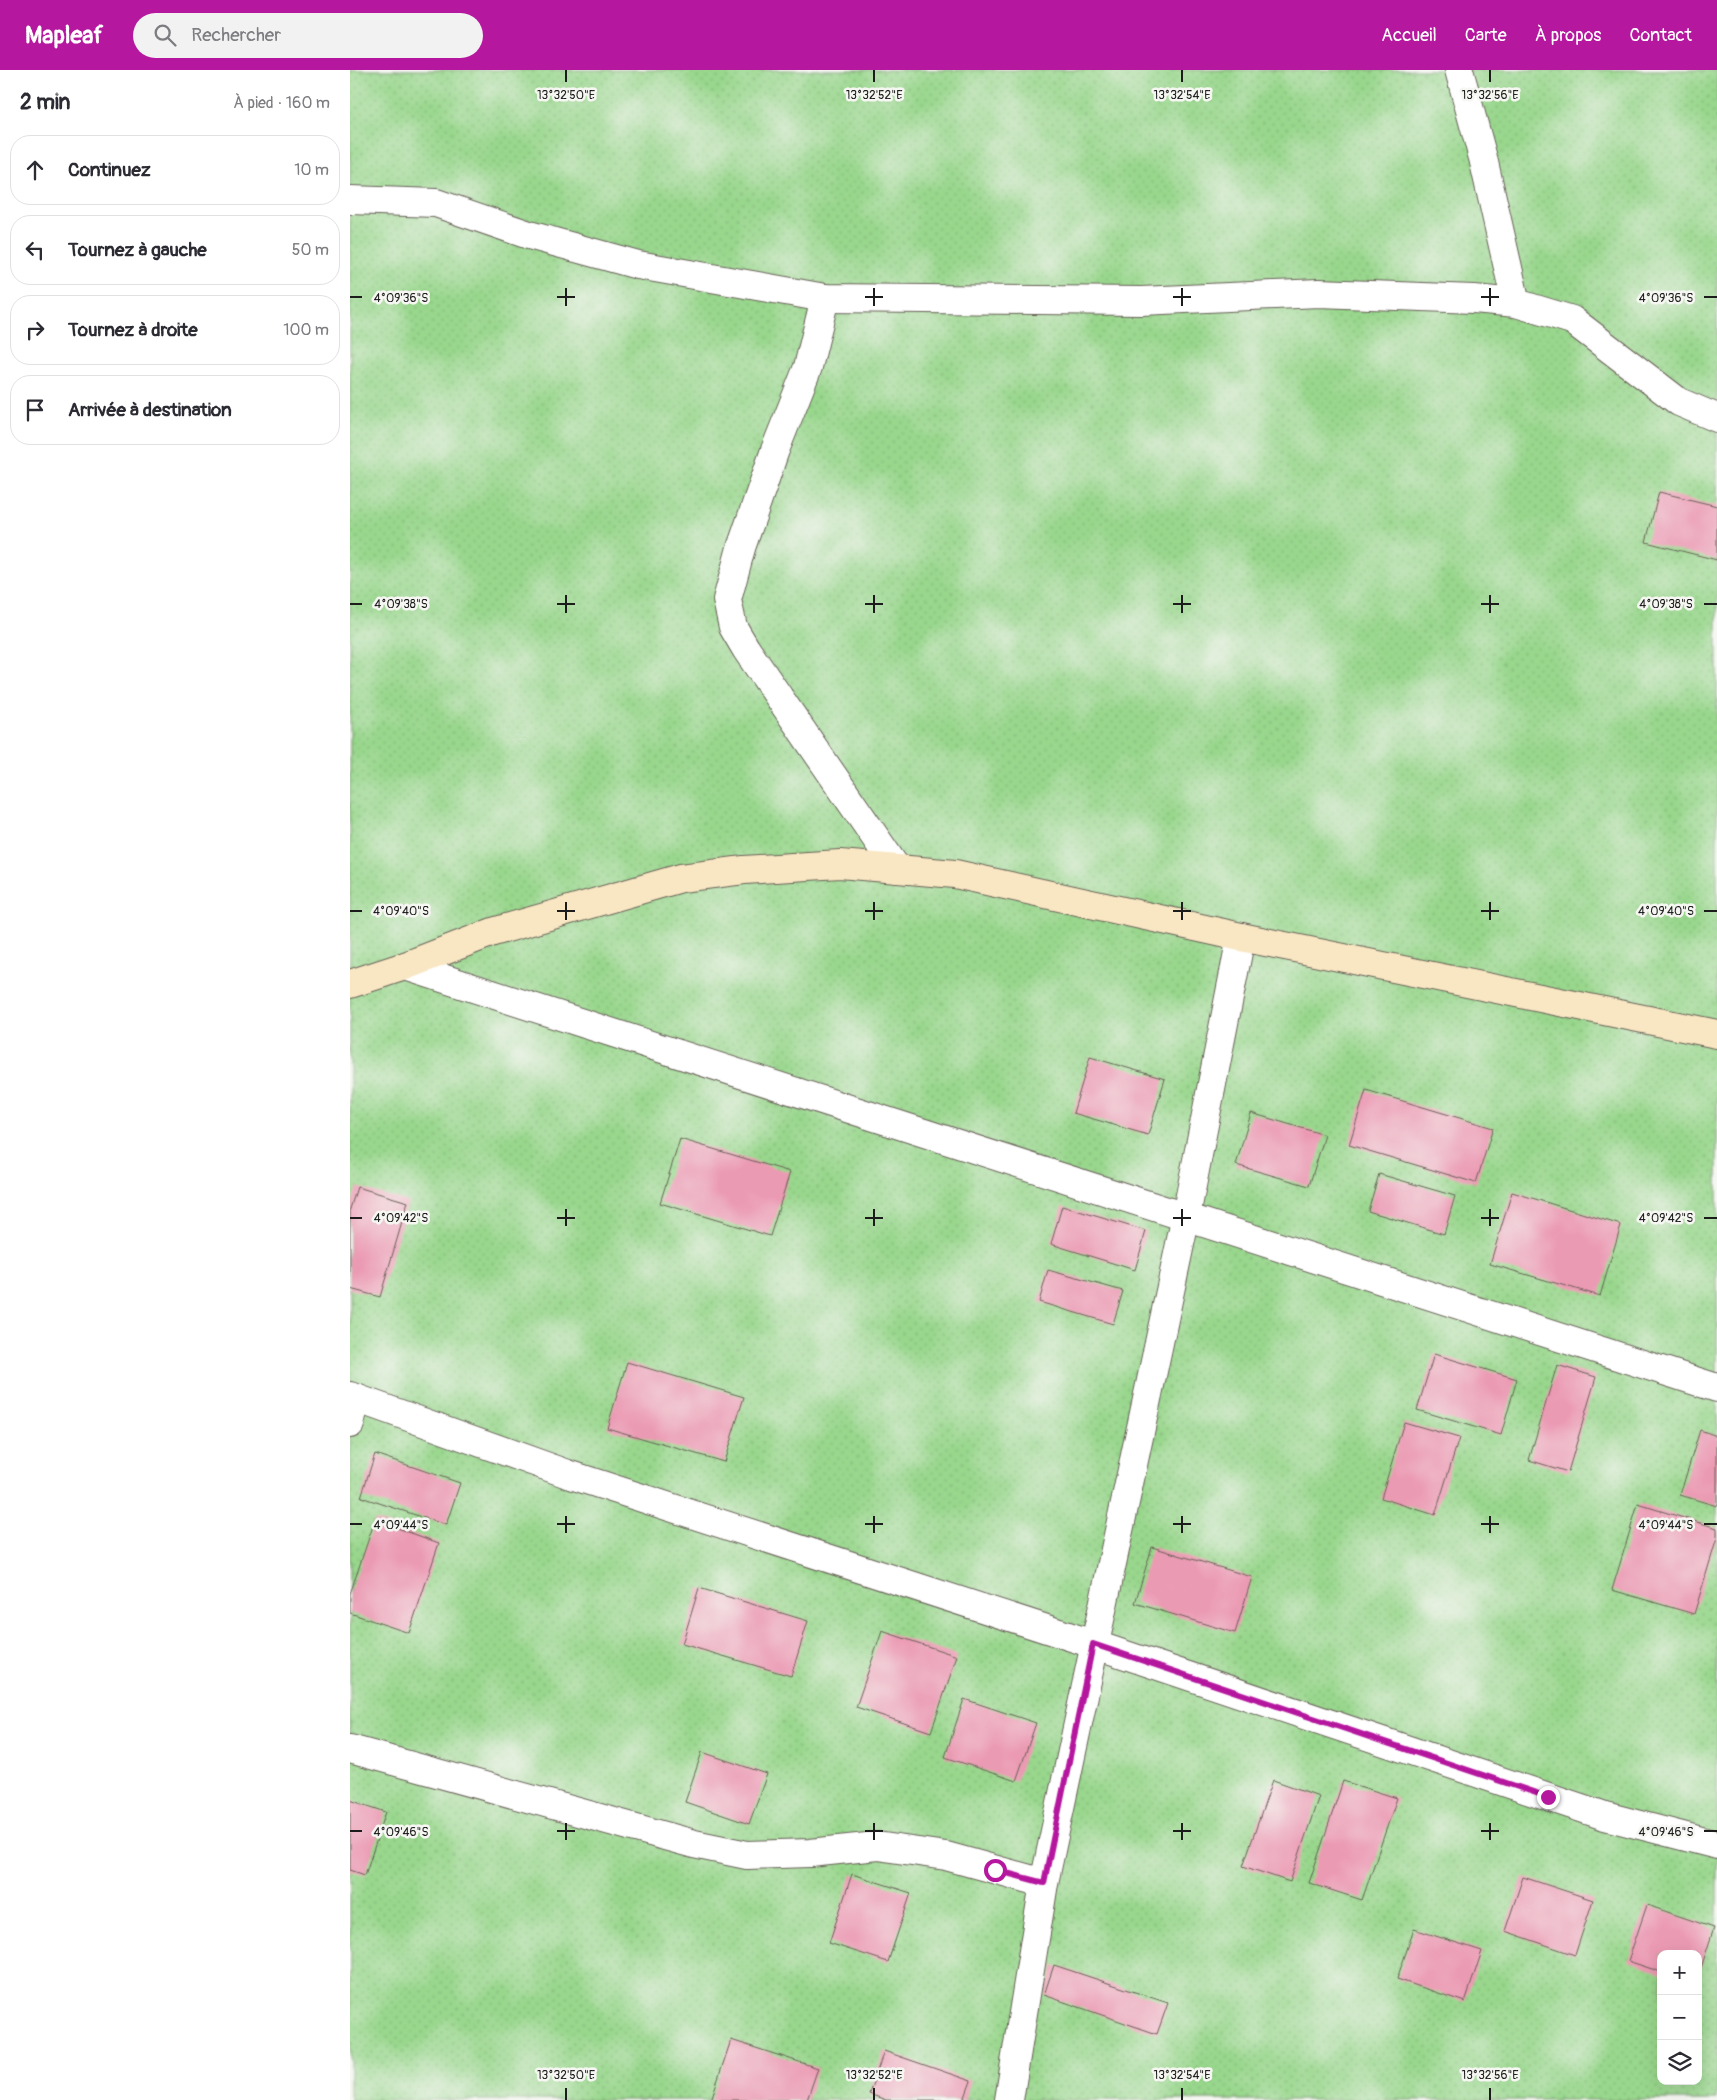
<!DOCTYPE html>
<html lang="fr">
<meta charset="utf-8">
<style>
body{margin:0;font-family:Pangolin,sans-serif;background:#f2f2f3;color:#2b2b33}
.controls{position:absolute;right:15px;bottom:15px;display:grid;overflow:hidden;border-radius:10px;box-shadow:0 5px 20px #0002}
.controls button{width:45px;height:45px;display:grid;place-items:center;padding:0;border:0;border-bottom:1px solid #e1e1e2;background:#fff;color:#2b2b33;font:25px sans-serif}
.stop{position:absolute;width:15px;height:15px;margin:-11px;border:4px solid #b5179e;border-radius:50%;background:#fff}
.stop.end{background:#b5179e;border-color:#fff;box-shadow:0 1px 5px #0008}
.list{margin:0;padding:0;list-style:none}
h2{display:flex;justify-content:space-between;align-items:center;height:65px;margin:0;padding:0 20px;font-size:21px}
h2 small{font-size:16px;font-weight:400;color:#7c7c81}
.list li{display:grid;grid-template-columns:32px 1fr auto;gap:15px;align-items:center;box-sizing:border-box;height:70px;margin:0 10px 10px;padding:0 10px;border:1px solid #e1e1e2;border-radius:20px}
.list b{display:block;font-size:19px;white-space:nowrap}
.list em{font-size:16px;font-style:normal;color:#7c7c81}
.icon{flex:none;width:28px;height:28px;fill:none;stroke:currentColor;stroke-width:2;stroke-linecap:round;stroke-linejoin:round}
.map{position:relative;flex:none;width:1367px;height:2030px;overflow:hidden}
header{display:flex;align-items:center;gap:30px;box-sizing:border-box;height:70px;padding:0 25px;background:#b5179e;color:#fff}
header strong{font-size:24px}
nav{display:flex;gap:28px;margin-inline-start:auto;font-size:18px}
.search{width:350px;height:45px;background:#f2f2f3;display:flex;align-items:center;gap:12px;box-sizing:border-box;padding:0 18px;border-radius:28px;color:#7c7c81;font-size:19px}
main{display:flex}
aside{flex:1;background:#fff}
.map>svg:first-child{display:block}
</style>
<header>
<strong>Mapleaf</strong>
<div class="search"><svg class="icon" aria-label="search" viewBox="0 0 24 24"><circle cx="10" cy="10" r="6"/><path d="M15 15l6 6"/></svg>Rechercher</div>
<nav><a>Accueil</a><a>Carte</a><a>À propos</a><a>Contact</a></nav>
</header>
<main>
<aside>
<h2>2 min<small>À pied · 160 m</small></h2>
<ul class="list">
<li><svg class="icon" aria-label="ahead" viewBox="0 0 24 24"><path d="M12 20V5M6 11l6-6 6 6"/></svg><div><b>Continuez</b></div><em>10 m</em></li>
<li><svg class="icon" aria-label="left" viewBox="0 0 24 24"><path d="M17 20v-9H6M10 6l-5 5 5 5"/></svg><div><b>Tournez à gauche</b></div><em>50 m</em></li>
<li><svg class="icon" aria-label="right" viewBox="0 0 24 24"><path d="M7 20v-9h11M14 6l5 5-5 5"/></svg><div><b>Tournez à droite</b></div><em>100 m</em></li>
<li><svg class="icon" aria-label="arrive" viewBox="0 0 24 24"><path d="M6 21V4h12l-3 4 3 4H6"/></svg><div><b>Arrivée à destination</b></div></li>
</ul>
</aside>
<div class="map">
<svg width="1367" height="2030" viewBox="0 0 1367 2030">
<defs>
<pattern id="grass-dots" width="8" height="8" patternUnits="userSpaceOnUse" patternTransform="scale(1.25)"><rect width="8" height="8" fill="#99d78d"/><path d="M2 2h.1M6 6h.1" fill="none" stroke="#83b879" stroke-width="1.8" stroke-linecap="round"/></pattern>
</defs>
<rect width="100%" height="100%" fill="#f6f6f2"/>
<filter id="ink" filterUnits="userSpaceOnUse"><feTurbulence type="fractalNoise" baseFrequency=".02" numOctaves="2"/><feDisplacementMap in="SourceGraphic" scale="10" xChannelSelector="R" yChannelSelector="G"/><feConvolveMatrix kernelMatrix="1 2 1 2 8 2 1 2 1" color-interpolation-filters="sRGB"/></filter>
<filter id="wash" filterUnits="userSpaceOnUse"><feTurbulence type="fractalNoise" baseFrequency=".0096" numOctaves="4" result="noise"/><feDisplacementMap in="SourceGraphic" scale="20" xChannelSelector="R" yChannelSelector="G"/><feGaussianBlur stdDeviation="1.12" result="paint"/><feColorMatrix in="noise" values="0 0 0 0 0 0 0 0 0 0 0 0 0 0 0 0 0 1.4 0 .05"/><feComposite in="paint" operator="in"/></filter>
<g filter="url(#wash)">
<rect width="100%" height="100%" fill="#f2dec3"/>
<path fill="url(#grass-dots)" stroke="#5a7a54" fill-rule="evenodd" d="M0,0H1367V2030H0ZM1311,1884H1348V2011H1311Z"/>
<g id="blocks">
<g fill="#eb9ab3">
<polygon points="1309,422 1367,436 1367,490 1296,472"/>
<polygon points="740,987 815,1009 798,1065 723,1043"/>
<polygon points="1016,1020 1143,1058 1126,1113 999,1075"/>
<polygon points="901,1043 975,1065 959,1116 886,1095"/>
<polygon points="330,1069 440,1102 420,1166 310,1133"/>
<polygon points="1029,1104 1105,1126 1094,1164 1018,1141"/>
<polygon points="7,1117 58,1132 30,1227 0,1219 0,1139"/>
<polygon points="1162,1122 1271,1155 1250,1226 1140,1194"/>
<polygon points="712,1136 796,1161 785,1200 701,1174"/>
<polygon points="698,1200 773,1221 763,1254 689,1232"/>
<polygon points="1084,1284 1167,1309 1151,1365 1067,1340"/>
<polygon points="277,1292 394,1327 374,1392 257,1358"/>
<polygon points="1207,1295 1246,1307 1218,1402 1179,1390"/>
<polygon points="1054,1352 1109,1368 1085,1445 1031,1428"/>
<polygon points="1350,1360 1367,1366 1367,1436 1330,1425"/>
<polygon points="25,1384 110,1413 96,1455 11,1427"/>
<polygon points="1288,1434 1367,1458 1367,1468 1344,1544 1262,1520"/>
<polygon points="25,1450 89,1473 59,1563 0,1543 0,1524"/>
<polygon points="802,1477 902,1507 885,1563 785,1533"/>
<polygon points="349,1518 458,1551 441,1606 332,1574"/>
<polygon points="532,1561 607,1586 581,1662 506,1637"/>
<polygon points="614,1629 686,1653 666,1711 595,1687"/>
<polygon points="352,1682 417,1704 399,1754 335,1732"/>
<polygon points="923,1710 969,1726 940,1812 893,1796"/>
<polygon points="993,1711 1047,1728 1012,1830 959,1813"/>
<polygon points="0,1730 36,1742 15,1805 0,1800"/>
<polygon points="502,1804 561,1823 538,1892 479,1873"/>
<polygon points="1173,1807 1243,1830 1225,1885 1155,1861"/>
<polygon points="1297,1835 1364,1858 1349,1904 1348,1884 1311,1884 1311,1902 1278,1891"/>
<polygon points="1064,1859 1132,1881 1115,1932 1047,1909"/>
<polygon points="704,1895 818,1933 807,1964 694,1925"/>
<polygon points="381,1970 468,1998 457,2030 361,2030"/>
<polygon points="534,1981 621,2011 614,2030 536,2030 519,2024"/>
</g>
</g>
</g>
<g filter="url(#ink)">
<use href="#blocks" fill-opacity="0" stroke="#676056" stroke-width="1"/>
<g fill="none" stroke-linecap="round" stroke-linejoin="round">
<defs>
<g id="street">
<polyline points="1109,0 1133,88 1166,233"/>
<polyline points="0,130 86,133 179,165 288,195 475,228 791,231 969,223 1124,229 1166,233 1222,250 1329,332 1367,348"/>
<polyline points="475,228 458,297 425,380 391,478 377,530 383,557 396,579 547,799"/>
<polyline points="55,896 1367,1318"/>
<polyline points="0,1326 218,1404 743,1574 1255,1746 1367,1775"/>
<polyline points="0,1354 6,1328"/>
<polyline points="0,1679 344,1774 397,1785 460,1783 527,1776 596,1786 694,1813"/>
<polyline points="659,2030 694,1813 836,1146 891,867"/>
</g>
<polyline id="secondary" points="0,914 55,896 143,862 331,808 394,800 490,794 605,804 891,867 1367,964"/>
</defs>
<use href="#street" stroke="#676056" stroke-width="30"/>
<use href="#secondary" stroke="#676056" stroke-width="30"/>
<use href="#street" stroke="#fff" stroke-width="28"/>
<use href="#secondary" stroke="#f9e7c3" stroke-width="28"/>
</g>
</g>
<g fill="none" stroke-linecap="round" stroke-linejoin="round" filter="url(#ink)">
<polyline stroke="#b5179e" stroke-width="6" points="645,1800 694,1813 743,1574 1198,1727"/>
</g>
<path fill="none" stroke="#1c1c1c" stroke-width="2" d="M216,0V12M524,0V12M832,0V12M1140,0V12M216,218V236M524,218V236M832,218V236M1140,218V236M0,227H12M207,227H225M515,227H533M823,227H841M1131,227H1149M1354,227H1367M216,525V543M524,525V543M832,525V543M1140,525V543M0,534H12M207,534H225M515,534H533M823,534H841M1131,534H1149M1354,534H1367M216,832V850M524,832V850M832,832V850M1140,832V850M0,841H12M207,841H225M515,841H533M823,841H841M1131,841H1149M1354,841H1367M216,1139V1156M524,1139V1156M832,1139V1156M1140,1139V1156M0,1148H12M207,1148H225M515,1148H533M823,1148H841M1131,1148H1149M1354,1148H1367M216,1446V1463M524,1446V1463M832,1446V1463M1140,1446V1463M0,1454H12M207,1454H225M515,1454H533M823,1454H841M1131,1454H1149M1354,1454H1367M216,1753V1770M524,1753V1770M832,1753V1770M1140,1753V1770M0,1761H12M207,1761H225M515,1761H533M823,1761H841M1131,1761H1149M1354,1761H1367M216,2018V2030M524,2018V2030M832,2018V2030M1140,2018V2030"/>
<g font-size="12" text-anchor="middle" fill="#1c1c1c" stroke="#f6f6f2" stroke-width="5" stroke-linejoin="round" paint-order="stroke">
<text x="216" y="29">13°32'50"E</text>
<text x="524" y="29">13°32'52"E</text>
<text x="832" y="29">13°32'54"E</text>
<text x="1140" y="29">13°32'56"E</text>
<text x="51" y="232">4°09'36"S</text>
<text x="1316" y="232">4°09'36"S</text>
<text x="51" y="538">4°09'38"S</text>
<text x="1316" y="538">4°09'38"S</text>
<text x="51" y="845">4°09'40"S</text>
<text x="1316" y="845">4°09'40"S</text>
<text x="51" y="1152">4°09'42"S</text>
<text x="1316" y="1152">4°09'42"S</text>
<text x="51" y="1459">4°09'44"S</text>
<text x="1316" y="1459">4°09'44"S</text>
<text x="51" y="1766">4°09'46"S</text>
<text x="1316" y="1766">4°09'46"S</text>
<text x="216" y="2009">13°32'50"E</text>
<text x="524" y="2009">13°32'52"E</text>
<text x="832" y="2009">13°32'54"E</text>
<text x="1140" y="2009">13°32'56"E</text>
</g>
</svg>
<div class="controls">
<button>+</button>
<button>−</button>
<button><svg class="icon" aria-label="layers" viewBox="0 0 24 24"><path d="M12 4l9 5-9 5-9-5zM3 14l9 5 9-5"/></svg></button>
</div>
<div class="stop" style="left:645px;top:1800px"></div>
<div class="stop end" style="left:1198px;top:1727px"></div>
</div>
</main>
